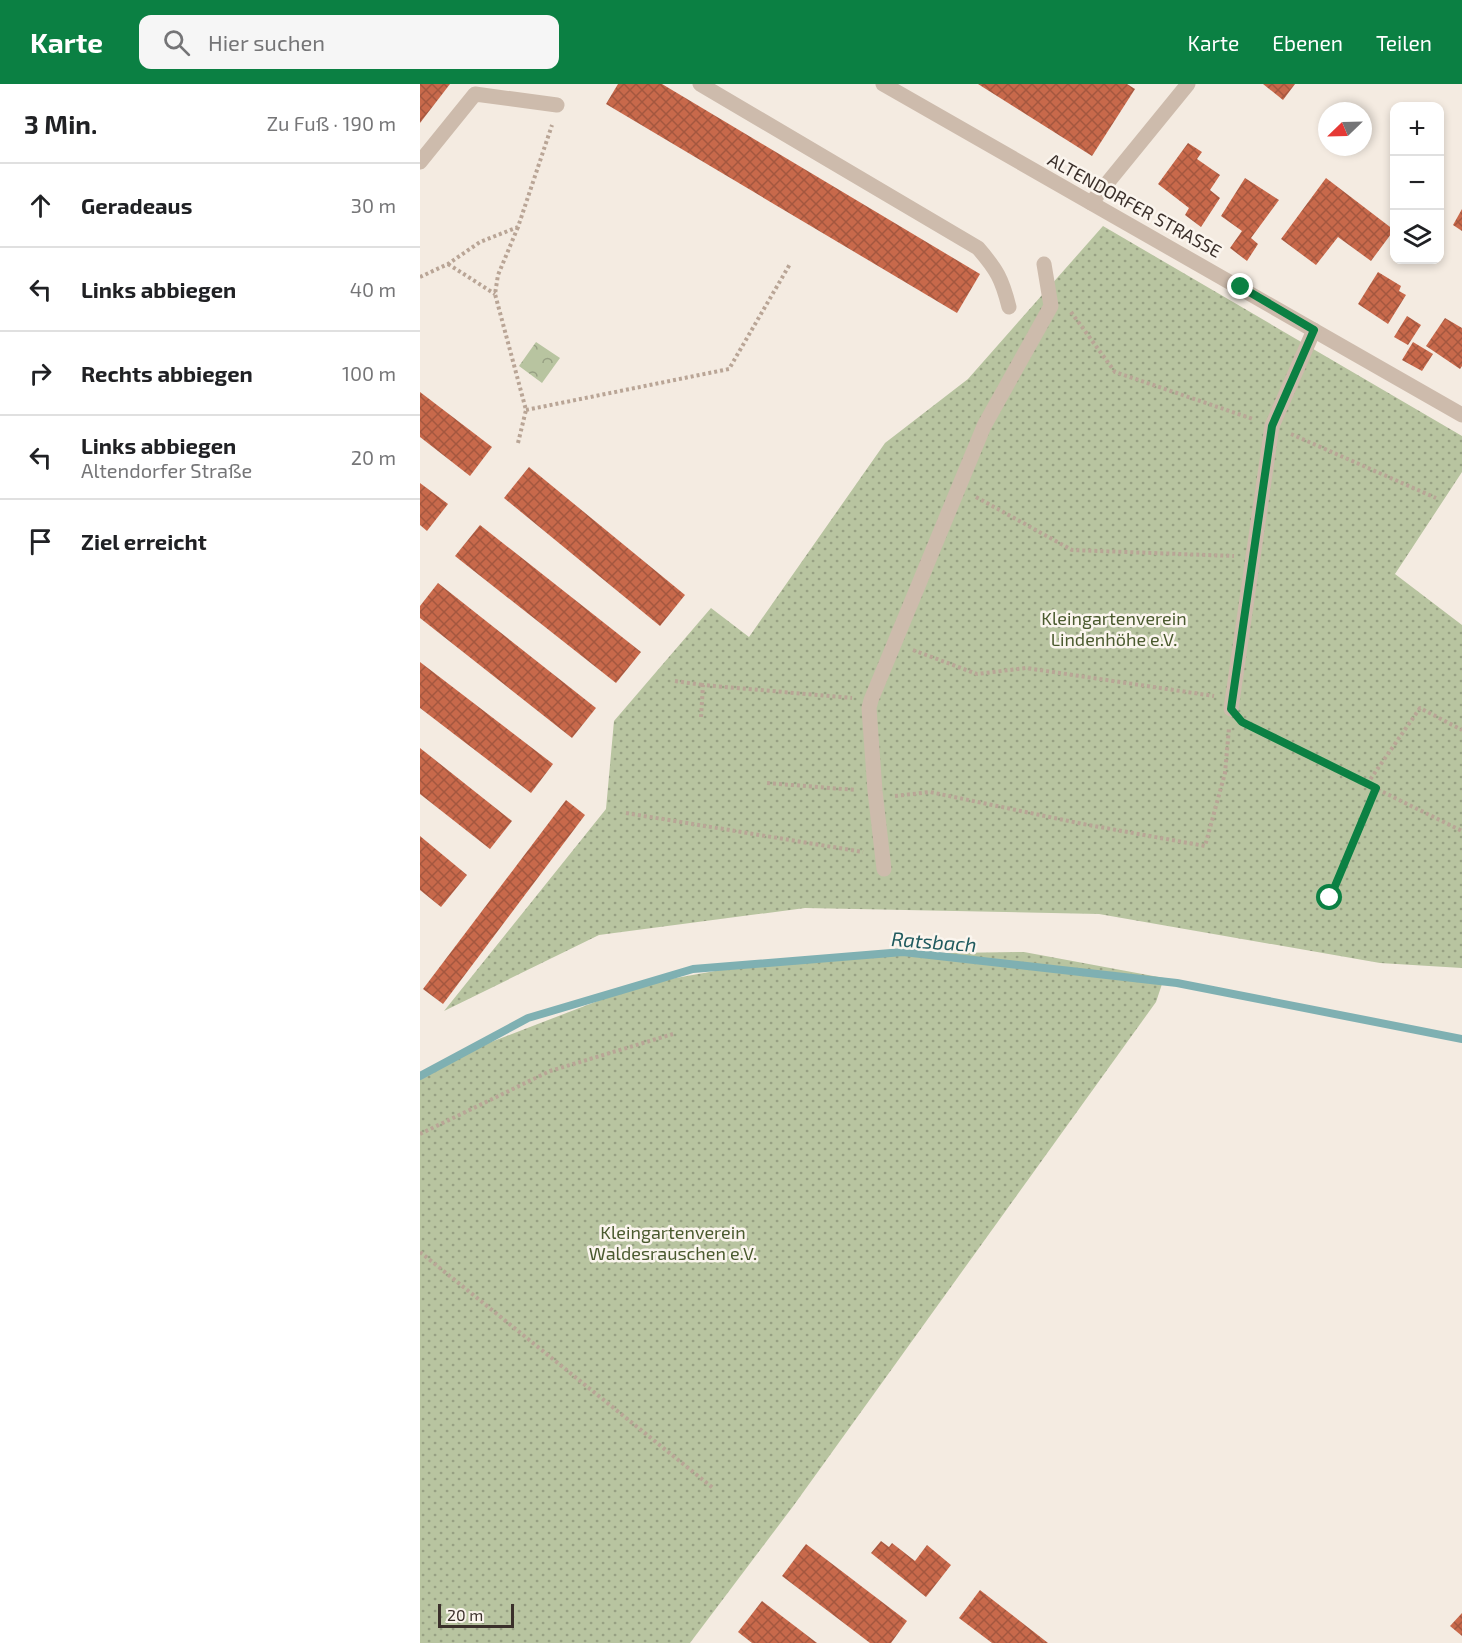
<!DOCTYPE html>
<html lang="de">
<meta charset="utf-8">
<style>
body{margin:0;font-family:"Exo 2",sans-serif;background:#f6f6f6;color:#202124}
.controls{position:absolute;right:18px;top:18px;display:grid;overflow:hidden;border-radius:12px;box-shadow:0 3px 9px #0003}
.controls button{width:54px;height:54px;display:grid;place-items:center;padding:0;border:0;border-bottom:2px solid #e0e0e0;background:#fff;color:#202124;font:30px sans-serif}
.compass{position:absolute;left:898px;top:18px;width:54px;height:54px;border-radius:50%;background:#fff;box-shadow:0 3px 9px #0003;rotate:247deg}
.scale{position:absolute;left:18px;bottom:15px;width:76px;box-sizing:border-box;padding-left:6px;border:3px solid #3b302b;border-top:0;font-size:16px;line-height:21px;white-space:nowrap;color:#3b302b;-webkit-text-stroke:4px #fbf5ee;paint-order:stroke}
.stop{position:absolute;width:18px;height:18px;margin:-14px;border:4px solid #0b8043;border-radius:50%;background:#fff}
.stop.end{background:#0b8043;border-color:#fff;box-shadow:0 2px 6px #0008}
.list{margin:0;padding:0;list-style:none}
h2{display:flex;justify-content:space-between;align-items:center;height:78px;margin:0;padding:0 24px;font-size:26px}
h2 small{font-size:20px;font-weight:400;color:#757577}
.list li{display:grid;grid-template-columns:39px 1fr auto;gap:18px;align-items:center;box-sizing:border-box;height:84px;padding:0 24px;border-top:2px solid #e0e0e0}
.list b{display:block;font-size:22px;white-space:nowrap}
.list p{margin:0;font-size:20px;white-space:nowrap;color:#757577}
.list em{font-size:20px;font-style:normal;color:#757577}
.icon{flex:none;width:33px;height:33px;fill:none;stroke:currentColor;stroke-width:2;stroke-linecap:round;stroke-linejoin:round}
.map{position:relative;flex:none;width:1042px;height:1559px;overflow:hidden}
header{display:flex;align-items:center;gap:36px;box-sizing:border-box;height:84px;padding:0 30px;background:#0b8043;color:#fff}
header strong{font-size:28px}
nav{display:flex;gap:33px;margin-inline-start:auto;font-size:21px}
.search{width:420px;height:54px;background:#f6f6f6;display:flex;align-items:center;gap:15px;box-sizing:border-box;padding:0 21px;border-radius:12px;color:#757577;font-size:22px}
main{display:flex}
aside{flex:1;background:#fff}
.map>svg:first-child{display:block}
</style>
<header>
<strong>Karte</strong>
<div class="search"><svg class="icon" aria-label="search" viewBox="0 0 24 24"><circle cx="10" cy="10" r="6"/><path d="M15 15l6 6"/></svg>Hier suchen</div>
<nav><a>Karte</a><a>Ebenen</a><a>Teilen</a></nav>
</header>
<main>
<aside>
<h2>3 Min.<small>Zu Fuß · 190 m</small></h2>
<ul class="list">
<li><svg class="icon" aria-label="ahead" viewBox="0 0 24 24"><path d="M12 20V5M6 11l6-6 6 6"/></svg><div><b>Geradeaus</b></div><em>30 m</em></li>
<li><svg class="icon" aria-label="left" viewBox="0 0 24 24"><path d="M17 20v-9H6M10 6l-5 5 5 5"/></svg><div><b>Links abbiegen</b></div><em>40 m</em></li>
<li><svg class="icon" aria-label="right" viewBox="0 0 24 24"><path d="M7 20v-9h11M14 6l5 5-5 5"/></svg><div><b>Rechts abbiegen</b></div><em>100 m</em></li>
<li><svg class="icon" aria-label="left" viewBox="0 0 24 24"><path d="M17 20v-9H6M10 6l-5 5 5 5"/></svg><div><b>Links abbiegen</b><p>Altendorfer Straße</p></div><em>20 m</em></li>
<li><svg class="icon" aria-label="arrive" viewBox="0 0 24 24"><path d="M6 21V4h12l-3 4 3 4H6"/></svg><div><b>Ziel erreicht</b></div></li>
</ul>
</aside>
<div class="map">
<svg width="1042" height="1559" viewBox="0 0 1042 1559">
<defs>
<pattern id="park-crowns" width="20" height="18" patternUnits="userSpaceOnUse" patternTransform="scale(1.5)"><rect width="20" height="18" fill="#b8c4a0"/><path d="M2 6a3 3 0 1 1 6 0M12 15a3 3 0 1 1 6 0" fill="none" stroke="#97a083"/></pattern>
<pattern id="garden-dots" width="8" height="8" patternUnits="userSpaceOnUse" patternTransform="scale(1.5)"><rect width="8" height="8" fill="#b8c4a0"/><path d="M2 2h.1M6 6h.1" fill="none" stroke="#97a083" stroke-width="1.8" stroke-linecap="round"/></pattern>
<pattern id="building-cross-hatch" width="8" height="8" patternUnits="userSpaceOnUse" patternTransform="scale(1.5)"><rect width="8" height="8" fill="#c8694b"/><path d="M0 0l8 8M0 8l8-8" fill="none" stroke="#a4573f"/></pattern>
</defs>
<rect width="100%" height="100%" fill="#f4ebe1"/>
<polygon fill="url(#park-crowns)" points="116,258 140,274 122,299 99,282"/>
<g fill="url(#garden-dots)">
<polygon points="683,142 1042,352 1042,388 975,490 1042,541 1042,884 960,879 679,830 385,824 179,851 24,927 186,725 194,637 291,524 329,553 465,359 548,295"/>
<polygon points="604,868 744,894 736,918 374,1421 270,1559 0,1559 0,994 63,961 222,900 340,879 456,870"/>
</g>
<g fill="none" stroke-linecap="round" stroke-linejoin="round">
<polyline stroke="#7fb0b2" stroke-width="8" points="0,992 108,934 273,885 483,868 757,899 1042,955"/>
</g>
<g fill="url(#building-cross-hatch)">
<polygon points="0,0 30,0 0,39"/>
<polygon points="198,0 242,0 560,190 537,229 186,20"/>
<polygon points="558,0 707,0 715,5 672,72"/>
<polygon points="843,0 875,0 863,16"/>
<polygon points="768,59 782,68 777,75 800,91 790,106 800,114 781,143 765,131 769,124 738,100"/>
<polygon points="825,94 859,116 831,154 838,160 827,177 810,164 822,147 801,132"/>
<polygon points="906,94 974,146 951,177 918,153 896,181 861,155"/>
<polygon points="1042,125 1042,147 1033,141"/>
<polygon points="958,188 981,202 979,207 986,211 968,240 938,220"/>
<polygon points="987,232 1001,241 988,261 974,253"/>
<polygon points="1025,234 1042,244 1042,282 1040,285 1006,262"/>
<polygon points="993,258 1013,270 1002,287 982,276"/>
<polygon points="0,308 72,363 50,392 0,353"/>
<polygon points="109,383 265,511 240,542 84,414"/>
<polygon points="0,399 28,420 7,447 0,441"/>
<polygon points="60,441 221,568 196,599 35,472"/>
<polygon points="18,499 176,624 152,654 0,534 0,522"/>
<polygon points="0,578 133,680 111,709 0,624"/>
<polygon points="0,664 92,737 70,765 0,710"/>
<polygon points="146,716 165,731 23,920 3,905"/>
<polygon points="0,752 47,791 21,823 0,806"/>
<polygon points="461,1457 469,1463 472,1459 495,1477 507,1461 531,1481 506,1513 451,1469"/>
<polygon points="386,1460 487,1537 471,1559 450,1559 362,1492"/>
<polygon points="560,1506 628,1559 572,1559 539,1534"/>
<polygon points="342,1517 397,1559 332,1559 318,1548"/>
<polygon points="1042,1529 1042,1552 1030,1542"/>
</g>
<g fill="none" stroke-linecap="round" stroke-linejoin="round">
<g stroke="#b9a596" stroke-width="4" stroke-dasharray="3 3" stroke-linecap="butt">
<polyline points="28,180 75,210"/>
<polyline points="0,193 28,180 60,158 98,143 132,41"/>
<polyline points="651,228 695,288 833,335"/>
<polyline points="106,326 309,285 370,180"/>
<polyline points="871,350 1016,414"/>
<polyline points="98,359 106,326 75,210 78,191 98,143"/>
<polyline points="556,413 652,466 814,472"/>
<polyline points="493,566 557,590 606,584 794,612"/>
<polyline points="255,597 283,601"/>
<polyline points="281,633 283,601 432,614"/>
<polyline points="823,639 1042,747"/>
<polyline points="347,699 436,706"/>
<polyline points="947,700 1000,624 1042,646"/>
<polyline points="475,712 510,708 663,740 785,762 805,689 809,644"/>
<polyline points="206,729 443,768"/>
<polyline points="910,814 956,704"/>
<polyline points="0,1050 130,987 253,950"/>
<polyline points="0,1168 293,1404"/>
</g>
<g stroke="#cdbbac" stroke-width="15">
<path d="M280,0L558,164C577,186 582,195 589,223"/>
<polyline points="463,0 1042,331"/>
<polyline points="0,78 55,10 137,21"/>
<polyline points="671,119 768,0"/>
<polyline points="811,625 852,342 894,246"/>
<polyline points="464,785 455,707 449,624 451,616 564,342 631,222 624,180"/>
</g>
</g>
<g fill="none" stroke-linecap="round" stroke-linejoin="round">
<polyline stroke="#0b8043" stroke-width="8" points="821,203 894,246 852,342 811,625 822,638 956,704 910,814"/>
</g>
<g text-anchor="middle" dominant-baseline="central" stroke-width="5" stroke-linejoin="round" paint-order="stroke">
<g font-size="18" fill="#3b302b" stroke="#fbf5ee">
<text transform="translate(715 121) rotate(29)">ALTENDORFER STRASSE</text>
</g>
<g font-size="18" fill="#4a5a2e" stroke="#fbf5ee">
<text x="694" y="534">Kleingartenverein<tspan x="694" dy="21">Lindenhöhe e.V.</tspan></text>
<text x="253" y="1148">Kleingartenverein<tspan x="253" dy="21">Waldesrauschen e.V.</tspan></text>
</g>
<g font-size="20" font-style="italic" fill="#1f5a5e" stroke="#fbf5ee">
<text transform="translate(514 857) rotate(4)">Ratsbach</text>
</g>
</g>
</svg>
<div class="controls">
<button>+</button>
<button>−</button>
<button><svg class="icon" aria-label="layers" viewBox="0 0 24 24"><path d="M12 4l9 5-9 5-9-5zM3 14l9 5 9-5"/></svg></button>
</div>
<svg class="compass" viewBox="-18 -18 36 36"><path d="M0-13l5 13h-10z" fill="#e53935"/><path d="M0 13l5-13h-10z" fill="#757577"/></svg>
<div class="scale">20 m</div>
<div class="stop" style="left:910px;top:814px"></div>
<div class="stop end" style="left:821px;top:203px"></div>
</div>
</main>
